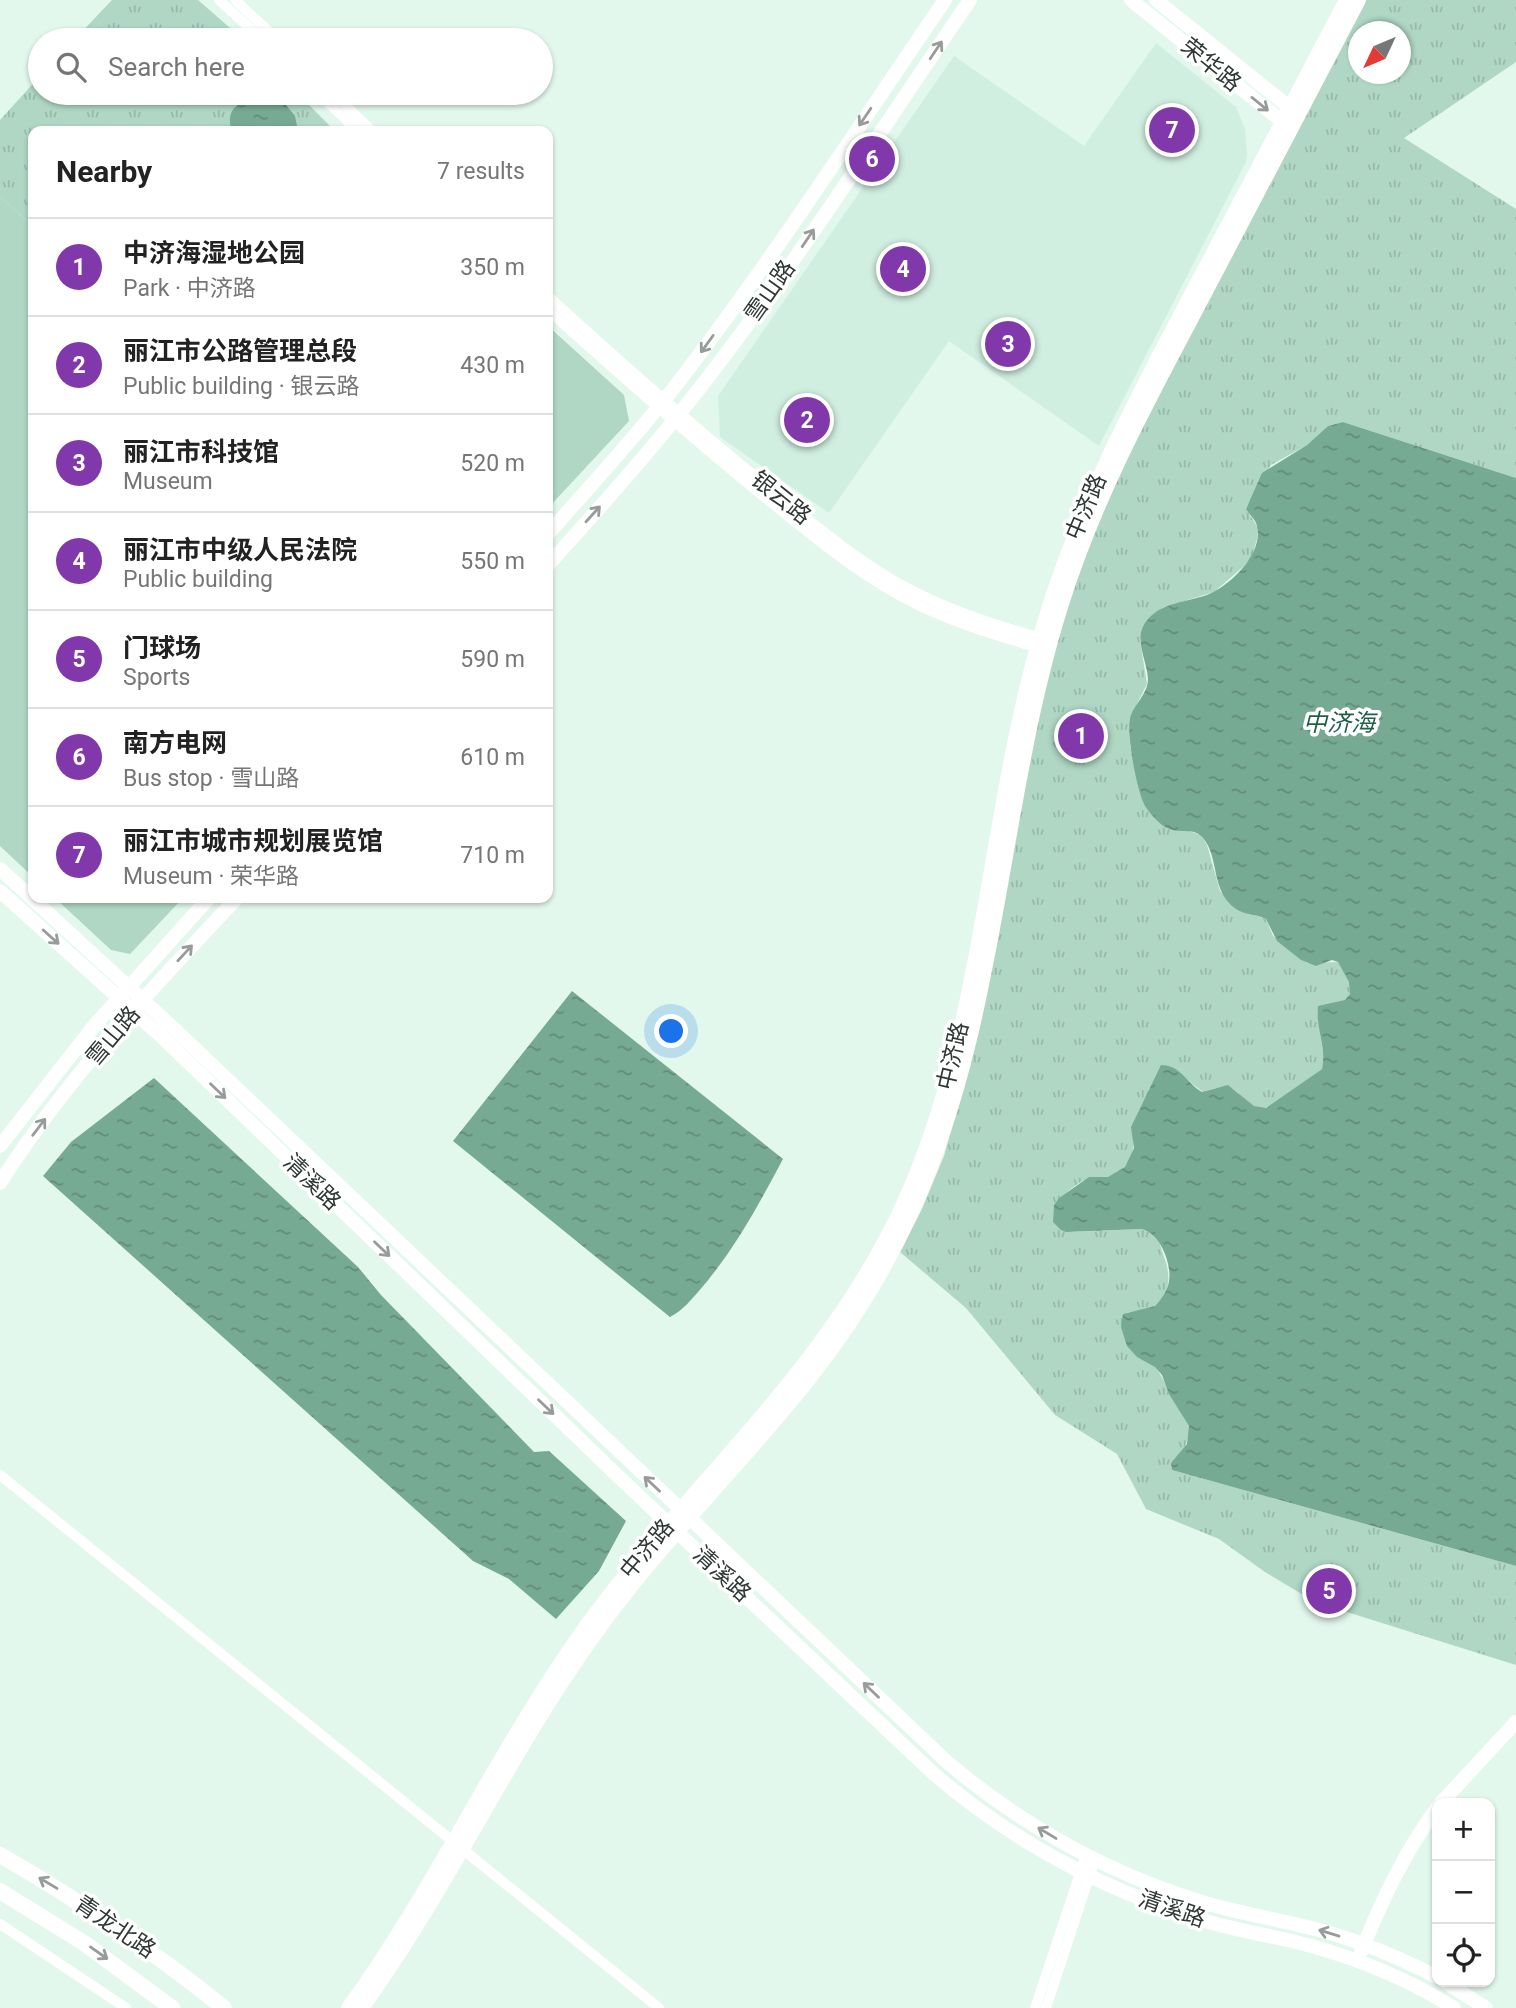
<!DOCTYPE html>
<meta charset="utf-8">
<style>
body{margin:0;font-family:Roboto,"Noto Sans SC",sans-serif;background:#f6f6f6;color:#222}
.controls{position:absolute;right:21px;bottom:21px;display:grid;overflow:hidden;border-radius:14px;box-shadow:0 2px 5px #0004}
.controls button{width:63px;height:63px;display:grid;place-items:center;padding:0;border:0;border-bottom:2px solid #e0e0e0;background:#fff;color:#222;font:35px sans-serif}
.compass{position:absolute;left:1348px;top:21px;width:63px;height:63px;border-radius:50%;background:#fff;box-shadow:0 2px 5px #0004;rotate:226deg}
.you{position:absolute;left:672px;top:1032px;width:24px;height:24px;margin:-18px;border:5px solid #fff;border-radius:50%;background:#1a73e8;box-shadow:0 0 0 10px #1a73e833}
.badge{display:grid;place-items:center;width:46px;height:46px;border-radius:50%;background:#8138aa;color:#fff;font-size:23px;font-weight:700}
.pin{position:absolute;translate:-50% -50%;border:4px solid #fff;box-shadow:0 2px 7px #0006}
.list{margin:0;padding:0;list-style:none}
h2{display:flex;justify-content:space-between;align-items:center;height:91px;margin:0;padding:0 28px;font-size:30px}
h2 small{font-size:23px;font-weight:400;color:#767676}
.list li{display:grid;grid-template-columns:46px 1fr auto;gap:21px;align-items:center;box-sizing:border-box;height:98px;padding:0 28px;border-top:2px solid #e0e0e0}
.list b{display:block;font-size:26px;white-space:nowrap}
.list p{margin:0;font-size:23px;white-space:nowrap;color:#767676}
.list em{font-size:23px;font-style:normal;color:#767676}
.icon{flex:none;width:38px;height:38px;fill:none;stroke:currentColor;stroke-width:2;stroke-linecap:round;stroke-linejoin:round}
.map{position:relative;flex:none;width:1516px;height:2008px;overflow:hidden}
.search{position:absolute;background:#fff;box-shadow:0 2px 5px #0004;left:28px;top:28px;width:525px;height:77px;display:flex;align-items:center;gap:18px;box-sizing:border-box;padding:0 24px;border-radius:38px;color:#767676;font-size:26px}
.panel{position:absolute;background:#fff;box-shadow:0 2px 5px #0004;left:28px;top:126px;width:525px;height:777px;border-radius:14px}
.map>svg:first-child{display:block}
</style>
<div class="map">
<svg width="1516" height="2008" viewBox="0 0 1516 2008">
<defs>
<pattern id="grass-tufts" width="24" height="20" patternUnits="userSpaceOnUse" patternTransform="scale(1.75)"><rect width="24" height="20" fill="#afd7c4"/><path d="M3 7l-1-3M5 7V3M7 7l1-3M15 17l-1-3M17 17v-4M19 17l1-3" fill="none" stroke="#97b9a9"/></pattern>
<pattern id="water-ripples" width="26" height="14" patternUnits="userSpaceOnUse" patternTransform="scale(1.75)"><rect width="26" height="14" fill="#77aa93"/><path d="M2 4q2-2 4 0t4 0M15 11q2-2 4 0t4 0" fill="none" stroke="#628b79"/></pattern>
</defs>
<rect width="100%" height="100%" fill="#e2f8ed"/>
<polygon fill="#d1efe0" points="1156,43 1236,107 1245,129 1247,154 1246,162 1099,446 949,341 829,513 720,437 718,396 954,56 1084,146"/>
<g fill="url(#grass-tufts)" fill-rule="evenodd">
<polygon points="112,0 198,0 244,40 74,40"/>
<path d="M1366,0H1516V62L1404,138L1516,209V478L1343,422L1328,426L1307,445L1271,465L1246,508L1258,528L1257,539L1252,556L1244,566L1214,592L1164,607L1144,625L1140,641L1147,684L1129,720L1130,746L1144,804L1151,813L1159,821L1201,835L1207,845L1220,891L1237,909L1266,919L1273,936L1307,963L1338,962C1343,969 1357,989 1348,998C1345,1002 1324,1008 1317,1011L1324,1060L1322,1069L1269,1107L1260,1109C1231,1097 1243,1078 1203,1092L1186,1079L1133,1134C1136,1154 1127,1173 1106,1178C1101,1179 1095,1177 1090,1178C1081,1179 1059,1198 1054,1205L1072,1232L1142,1229C1160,1232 1159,1243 1164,1257C1171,1275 1171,1295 1153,1307C1145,1312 1135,1311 1126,1313L1189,1426C1191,1443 1179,1455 1172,1470L1516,1566V1665L1315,1602L1265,1572L1219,1539L1146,1509L1117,1454L1055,1415L966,1308L900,1252L922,1209L944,1156L971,1059L1036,718L1060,624L1116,475ZM1358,32H1400V74H1358Z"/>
<polygon points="40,76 40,93 297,93 335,131 33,131 33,226 0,197 0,120"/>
</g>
<g fill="#afd7c4">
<polygon points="0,197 33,226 33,877 0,846"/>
<polygon points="548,326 624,395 629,421 548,508"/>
<polygon points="55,898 183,898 130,954 111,950"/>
</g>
<g fill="url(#water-ripples)">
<path d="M241,103L286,105L295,116L298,131H232C228,120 229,109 241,103Z"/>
<path d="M1343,422L1516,478V1566L1172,1470L1171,1463L1187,1444L1189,1426L1169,1394L1162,1375L1155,1367L1137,1357L1127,1346L1121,1327L1123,1314L1155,1306C1161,1300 1168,1290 1169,1281C1172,1264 1160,1233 1142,1229L1066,1232L1061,1230L1053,1222L1054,1205L1059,1198L1089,1177H1108L1125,1167L1134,1148L1131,1127L1161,1065C1181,1065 1185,1082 1202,1092L1228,1085L1254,1106L1266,1108L1322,1069C1327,1048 1315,1026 1318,1006L1345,1000L1350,994L1349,982L1338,962L1332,960L1316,966L1301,960L1277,941L1266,919C1257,914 1245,915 1236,909C1210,891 1220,858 1203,838C1195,828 1184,833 1173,830C1162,828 1151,815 1145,806C1137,792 1126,733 1130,718C1134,704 1148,694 1148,679C1147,658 1131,637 1149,618C1164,602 1187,602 1207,595C1230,586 1264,553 1257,526C1256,520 1249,514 1246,509L1262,473L1307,445L1328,426Z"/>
<path d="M572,991L783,1159C758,1206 733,1252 698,1292C689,1302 682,1311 670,1317L453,1141Z"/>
<polygon points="154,1078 358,1267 381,1295 534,1452 549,1451 626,1521 599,1571 556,1619 509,1579 473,1561 43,1176 71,1142"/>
</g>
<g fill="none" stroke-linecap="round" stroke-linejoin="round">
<g stroke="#fff" stroke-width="10">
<polyline points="219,0 263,40"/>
<polyline points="235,0 278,40"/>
<polyline points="318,93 358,131"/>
<polyline points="333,93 372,131"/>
<path d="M548,296C620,362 693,426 769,488C814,524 857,561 907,588C952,612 999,626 1047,640"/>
<path d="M548,310C620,375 693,439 768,500C816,539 864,579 920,606C960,625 1002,637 1045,650"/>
<polyline points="0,1475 659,2008"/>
<polyline points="0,1924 126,2008"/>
<polyline points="1035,2008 1086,1855"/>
<polyline points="1046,2008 1095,1859"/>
</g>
<g stroke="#fff" stroke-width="14">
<polyline points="1131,0 1288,126"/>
<polyline points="1156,0 1295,112"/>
<path d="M548,534C590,486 634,439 673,389C770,264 856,130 945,0"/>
<path d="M548,565C605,502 662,438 713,371C804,251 885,124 970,0"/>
<path d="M0,869L170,1025L946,1761C1021,1825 1110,1874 1205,1903C1243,1914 1281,1920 1319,1930C1360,1941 1400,1958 1437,1977"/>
<path d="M0,891L161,1036L621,1479L934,1774C1011,1840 1102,1889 1199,1919C1230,1929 1261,1934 1292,1941C1349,1955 1405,1977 1454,2008"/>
<polyline points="0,1146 93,1027 209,898"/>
<path d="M0,1183C66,1079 153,987 237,898"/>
<polyline points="1441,1803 1516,1722"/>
<path d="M1361,1952C1382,1900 1404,1853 1437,1808"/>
<polyline points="1445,1982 1486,2008"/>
<path d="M348,2008C435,1888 497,1751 583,1630C689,1483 828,1370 904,1202C986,1020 986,816 1043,626C1079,504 1138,394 1197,283C1247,189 1297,94 1346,0"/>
<path d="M362,2008C447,1891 507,1758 591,1640C657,1546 740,1467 811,1377C851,1326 885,1271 912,1212C1000,1020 999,803 1062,604C1095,498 1148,401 1200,303C1253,202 1306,101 1359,0"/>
</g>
<g stroke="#fff" stroke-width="16">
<path d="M0,1855C79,1900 153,1951 224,2008"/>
<polyline points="0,1891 84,1943 172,2008"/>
</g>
</g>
<defs><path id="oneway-shaft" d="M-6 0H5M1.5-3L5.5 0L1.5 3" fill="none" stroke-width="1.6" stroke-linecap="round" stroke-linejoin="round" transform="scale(1.75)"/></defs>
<g stroke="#979c9a">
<use href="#oneway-shaft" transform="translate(936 50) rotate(-56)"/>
<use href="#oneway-shaft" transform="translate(1260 104) rotate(39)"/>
<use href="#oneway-shaft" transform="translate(865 117) rotate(124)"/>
<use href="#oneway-shaft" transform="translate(808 238) rotate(-56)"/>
<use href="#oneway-shaft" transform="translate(707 344) rotate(126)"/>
<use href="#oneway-shaft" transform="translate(593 514) rotate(-48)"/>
<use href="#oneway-shaft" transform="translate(51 937) rotate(42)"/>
<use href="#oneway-shaft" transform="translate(185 953) rotate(-47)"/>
<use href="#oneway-shaft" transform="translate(218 1091) rotate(44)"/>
<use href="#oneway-shaft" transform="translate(39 1127) rotate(-53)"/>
<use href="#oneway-shaft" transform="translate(382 1249) rotate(44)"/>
<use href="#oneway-shaft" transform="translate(546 1407) rotate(44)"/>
<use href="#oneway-shaft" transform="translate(652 1484) rotate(-137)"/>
<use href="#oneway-shaft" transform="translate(871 1690) rotate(-136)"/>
<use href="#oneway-shaft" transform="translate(1047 1833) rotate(-149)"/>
<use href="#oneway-shaft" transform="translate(48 1883) rotate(-149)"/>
<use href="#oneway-shaft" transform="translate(1329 1933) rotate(-163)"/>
<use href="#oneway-shaft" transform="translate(99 1953) rotate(35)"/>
</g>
<g text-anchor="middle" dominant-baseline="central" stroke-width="7" stroke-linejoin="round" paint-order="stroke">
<g font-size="23" fill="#2f3834" stroke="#fff">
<text transform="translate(1211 65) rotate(39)">荣华路</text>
<text transform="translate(770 291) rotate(-55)">雪山路</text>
<text transform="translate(781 498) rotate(39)">银云路</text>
<text transform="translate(1086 507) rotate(-67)">中济路</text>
<text transform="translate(113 1036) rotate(-50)">雪山路</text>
<text transform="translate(953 1056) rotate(-77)">中济路</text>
<text transform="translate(312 1182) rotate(44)">清溪路</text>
<text transform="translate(647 1549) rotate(-50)">中济路</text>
<text transform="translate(722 1574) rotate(43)">清溪路</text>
<text transform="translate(1172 1909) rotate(19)">清溪路</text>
<text transform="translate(115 1927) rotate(34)">青龙北路</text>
</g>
<g font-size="24" font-style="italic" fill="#226149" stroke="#fff">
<text x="1339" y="723">中济海</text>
</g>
</g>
</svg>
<div class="controls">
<button>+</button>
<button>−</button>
<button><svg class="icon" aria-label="locate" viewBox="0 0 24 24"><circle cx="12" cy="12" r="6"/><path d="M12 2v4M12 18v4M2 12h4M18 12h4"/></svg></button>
</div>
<svg class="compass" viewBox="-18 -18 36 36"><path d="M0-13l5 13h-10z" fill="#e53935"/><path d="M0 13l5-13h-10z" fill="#767676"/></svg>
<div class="you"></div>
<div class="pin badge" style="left:1081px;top:736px">1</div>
<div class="pin badge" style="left:807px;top:420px">2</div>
<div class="pin badge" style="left:1008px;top:344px">3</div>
<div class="pin badge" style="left:903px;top:269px">4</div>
<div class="pin badge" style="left:1329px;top:1591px">5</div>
<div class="pin badge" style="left:872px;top:159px">6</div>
<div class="pin badge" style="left:1172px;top:130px">7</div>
<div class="search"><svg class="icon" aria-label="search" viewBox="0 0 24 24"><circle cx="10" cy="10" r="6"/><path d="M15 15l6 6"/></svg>Search here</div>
<section class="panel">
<h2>Nearby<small>7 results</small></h2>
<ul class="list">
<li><span class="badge">1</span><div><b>中济海湿地公园</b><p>Park · 中济路</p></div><em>350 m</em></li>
<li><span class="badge">2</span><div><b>丽江市公路管理总段</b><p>Public building · 银云路</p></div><em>430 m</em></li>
<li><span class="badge">3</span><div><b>丽江市科技馆</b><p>Museum</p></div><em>520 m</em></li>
<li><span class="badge">4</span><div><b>丽江市中级人民法院</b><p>Public building</p></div><em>550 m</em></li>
<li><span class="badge">5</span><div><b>门球场</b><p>Sports</p></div><em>590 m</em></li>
<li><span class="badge">6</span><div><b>南方电网</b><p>Bus stop · 雪山路</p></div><em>610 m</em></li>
<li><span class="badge">7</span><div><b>丽江市城市规划展览馆</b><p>Museum · 荣华路</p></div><em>710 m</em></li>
</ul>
</section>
</div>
